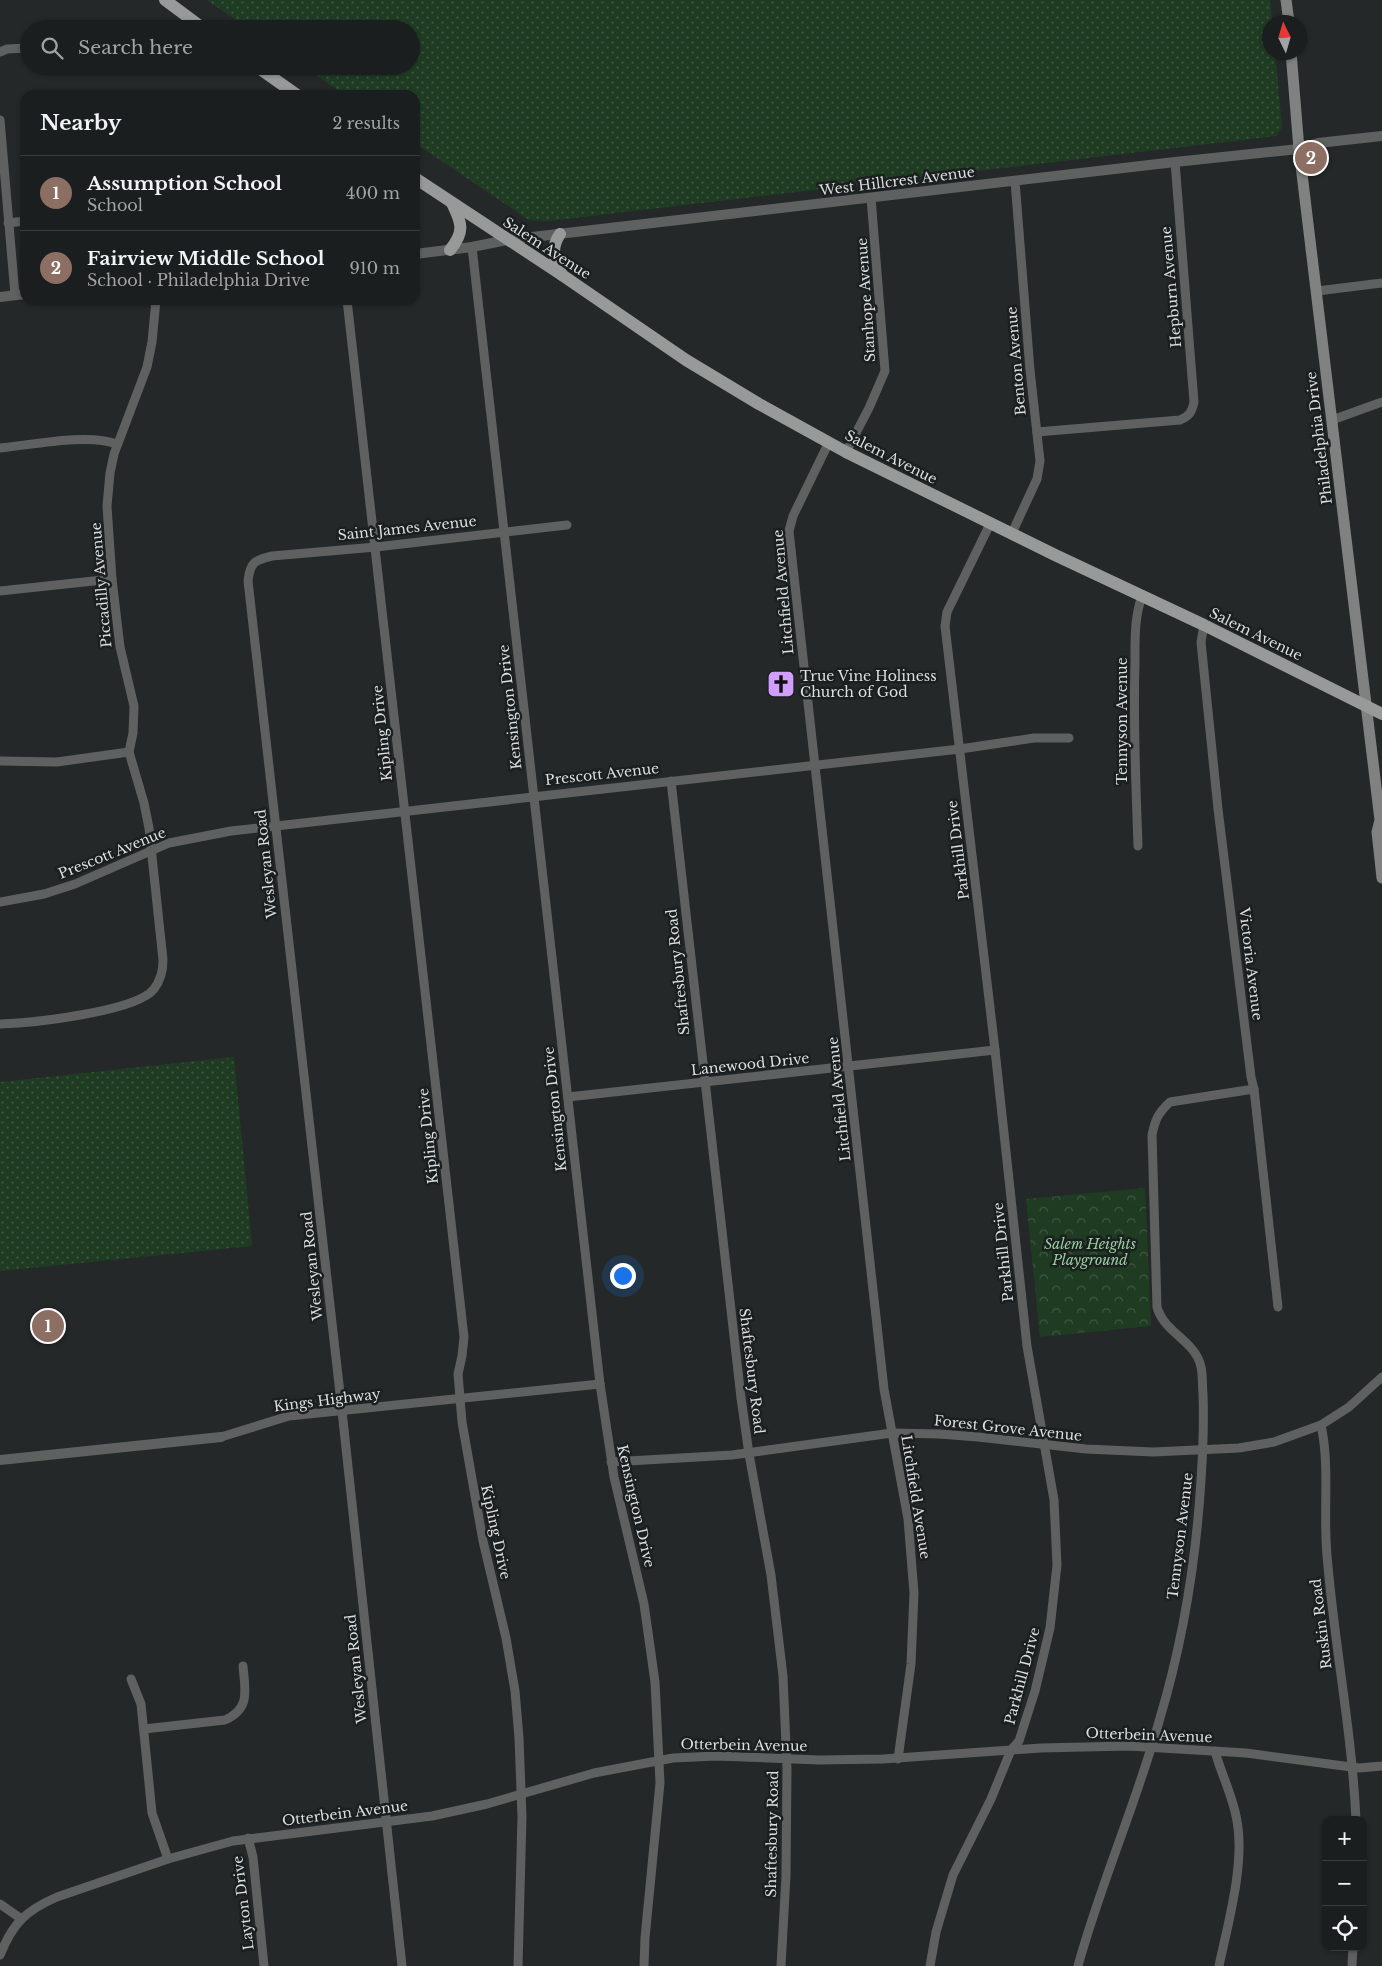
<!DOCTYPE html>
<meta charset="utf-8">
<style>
body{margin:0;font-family:"Libre Baskerville",serif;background:#282b2b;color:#f1f3f6}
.controls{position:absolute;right:15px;bottom:15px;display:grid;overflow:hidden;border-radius:10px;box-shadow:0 1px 4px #0004}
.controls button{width:45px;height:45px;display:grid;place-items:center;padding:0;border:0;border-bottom:1px solid #393c3c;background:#1b1e1e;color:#f1f3f6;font:25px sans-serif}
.compass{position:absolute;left:1262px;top:15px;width:45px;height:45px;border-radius:50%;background:#1b1e1e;box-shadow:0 1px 4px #0004;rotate:355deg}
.you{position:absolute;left:622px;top:1275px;width:18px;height:18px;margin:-12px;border:4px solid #fff;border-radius:50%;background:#1a73e8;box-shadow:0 0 0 8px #1a73e833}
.badge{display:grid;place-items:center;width:32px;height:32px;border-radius:50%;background:#8c9099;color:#fff;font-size:16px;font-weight:700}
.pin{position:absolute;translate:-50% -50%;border:2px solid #fff;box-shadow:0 1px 5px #0006}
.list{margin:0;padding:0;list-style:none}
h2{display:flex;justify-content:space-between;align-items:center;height:65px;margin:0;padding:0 20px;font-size:21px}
h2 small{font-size:16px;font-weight:400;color:#a0a2a4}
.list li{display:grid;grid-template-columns:32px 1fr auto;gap:15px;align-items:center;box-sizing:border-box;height:75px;padding:0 20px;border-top:1px solid #393c3c}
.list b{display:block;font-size:19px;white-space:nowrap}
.list p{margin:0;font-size:16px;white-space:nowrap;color:#a0a2a4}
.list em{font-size:16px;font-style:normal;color:#a0a2a4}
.icon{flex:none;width:28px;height:28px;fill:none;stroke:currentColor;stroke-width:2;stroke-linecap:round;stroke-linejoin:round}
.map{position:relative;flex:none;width:1382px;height:1966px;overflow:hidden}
.search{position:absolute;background:#1b1e1e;box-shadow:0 1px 4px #0004;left:20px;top:20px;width:400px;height:55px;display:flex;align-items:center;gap:12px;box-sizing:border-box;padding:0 18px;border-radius:28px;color:#a0a2a4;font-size:19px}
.panel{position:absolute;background:#1b1e1e;box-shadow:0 1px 4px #0004;left:20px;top:90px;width:400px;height:215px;border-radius:15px}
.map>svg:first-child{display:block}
</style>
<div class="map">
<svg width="1382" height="1966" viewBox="0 0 1382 1966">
<defs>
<pattern id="grass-dots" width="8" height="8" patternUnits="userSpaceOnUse" patternTransform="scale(1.25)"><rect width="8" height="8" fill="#1f3c23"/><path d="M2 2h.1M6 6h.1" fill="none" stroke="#3f5842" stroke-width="1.8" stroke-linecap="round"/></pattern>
<pattern id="park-crowns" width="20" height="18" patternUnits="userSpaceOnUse" patternTransform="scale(1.25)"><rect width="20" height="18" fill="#1f3c23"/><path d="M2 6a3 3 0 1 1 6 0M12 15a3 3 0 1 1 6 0" fill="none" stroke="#3f5842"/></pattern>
</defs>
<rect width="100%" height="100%" fill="#242828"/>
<g fill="url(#grass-dots)">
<polygon points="207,0 1270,0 1272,22 1270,22 1270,52 1275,53 1282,127 1277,136 548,221 529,220 415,143 415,95 345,95 303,66 411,66 411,29 249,29"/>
<polygon points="234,1057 252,1246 0,1271 0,1082"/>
</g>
<polygon fill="url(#park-crowns)" points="1145,1188 1151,1326 1040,1337 1026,1199"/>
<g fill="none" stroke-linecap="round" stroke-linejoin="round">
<g stroke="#5f6160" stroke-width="9">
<polyline points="0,52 7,49 29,48"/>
<polyline points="0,120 15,295"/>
<polyline points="8,223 25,221"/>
<polyline points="472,247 600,1384 614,1477 644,1604 655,1682 660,1783 645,1938 644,1966"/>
<polyline points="1317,291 1382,283"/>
<polyline points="347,300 464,1337 462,1356 458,1374 462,1422 483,1541 506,1638 515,1691 519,1738 522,1817 518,1966"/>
<polyline points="1332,420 1382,402"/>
<path d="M1037,432L1180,420C1190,416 1192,411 1194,402L1175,162"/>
<polyline points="829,442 793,516 789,531 884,1389 908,1519 914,1593 911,1664 898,1759"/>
<path d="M0,448C32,445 87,433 117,444"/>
<polyline points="846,452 869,408 885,371 871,198"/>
<polyline points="1012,533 1037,479 1040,461 1030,370 1015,181"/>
<polyline points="0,591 112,579"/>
<polyline points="1204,625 1201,642 1218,809 1251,1077 1254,1089 1278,1307"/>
<polyline points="0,761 57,762 129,752"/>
<polyline points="671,781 741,1398 749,1454 771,1575 783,1676 787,1769 786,1876 781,1966"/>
<path d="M1138,846C1136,786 1133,725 1135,665C1135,642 1134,618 1142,596"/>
<polyline points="0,902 44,894 75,884 169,843 231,831 960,749 1034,738 1069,738"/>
<path d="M0,1024C31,1023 136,1012 154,989C161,980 163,970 163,960L149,828L144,803L129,752L133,733L134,706L120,647L112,579L107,506L110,473L114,454L147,367L152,342L156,300"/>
<polyline points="568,1097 995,1050"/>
<path d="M1321,1425C1330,1465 1323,1513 1327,1555C1334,1643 1352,1731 1356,1820"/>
<polyline points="221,1437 289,1416 600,1384"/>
<polyline points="611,1462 732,1455 892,1433 939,1434 978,1437 1086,1449 1153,1452 1239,1448 1274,1442 1321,1425 1349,1407 1382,1377"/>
<polyline points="131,1679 141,1704 152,1813 168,1859"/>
<path d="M144,1729L225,1720C251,1708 245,1690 243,1666"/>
<path d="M1215,1751C1221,1774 1233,1796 1237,1821C1245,1864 1228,1923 1219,1966"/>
<polyline points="248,1838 253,1857 264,1966"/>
<polyline points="0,1904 20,1918"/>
<path d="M0,1955C13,1923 25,1911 57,1897L168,1859L233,1841L432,1816L487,1804L594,1773L673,1758L717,1756L819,1760L883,1759L1041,1748L1128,1746L1246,1753L1359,1768L1382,1766"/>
<path d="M402,1966L342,1411L248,581C250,562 255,560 272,556L376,547L567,525"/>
<polyline points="930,1966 936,1932 953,1875 991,1799 1011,1750 1019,1741 1035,1691 1050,1628 1057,1565 1054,1500 1027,1346 995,1050 945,626 947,612 991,522"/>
<path d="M1078,1966C1101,1882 1137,1802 1160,1718C1183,1641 1196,1561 1201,1480C1203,1451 1204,1423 1203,1394C1202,1385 1203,1376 1201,1367C1196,1341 1164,1333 1157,1307L1152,1135C1155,1120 1158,1113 1170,1102L1254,1089"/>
<polyline points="1352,1966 1353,1947"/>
</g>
<g stroke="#5f6160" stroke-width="10">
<polyline points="415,254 472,247 507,240 1175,162 1299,149 1318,143 1382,136"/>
<polyline points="0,297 25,294"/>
<polyline points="0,1460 221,1437"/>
</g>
<g stroke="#7f8280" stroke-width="11">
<polyline points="1286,0 1289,22"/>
<polyline points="1291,52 1299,149 1380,820 1377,832 1382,878"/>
</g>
<g stroke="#979a99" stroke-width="12">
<polyline points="165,0 204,29"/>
<polyline points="256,66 297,95"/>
<polyline points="415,178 562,275 686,360 759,404 846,452 1055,555 1204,625 1382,714"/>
<path d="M560,234C550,249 554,259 562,275"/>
<path d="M450,250C465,232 462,223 452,203"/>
</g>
</g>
<defs>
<symbol id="church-square" viewBox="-11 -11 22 22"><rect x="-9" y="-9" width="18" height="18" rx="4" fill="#d19dfe" stroke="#1b1f1f"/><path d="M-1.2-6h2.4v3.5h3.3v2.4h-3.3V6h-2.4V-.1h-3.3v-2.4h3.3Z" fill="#111"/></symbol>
</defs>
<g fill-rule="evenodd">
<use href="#church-square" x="765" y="668" width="32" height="32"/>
</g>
<g text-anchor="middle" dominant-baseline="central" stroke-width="5" stroke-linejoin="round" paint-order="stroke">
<g font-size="14" fill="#dbdede" stroke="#1b1f1f">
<text transform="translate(897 181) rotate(-7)">West Hillcrest Avenue</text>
<text transform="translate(547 248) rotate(33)">Salem Avenue</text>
<text transform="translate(1171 287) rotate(-95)">Hepburn Avenue</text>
<text transform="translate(866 300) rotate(-94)">Stanhope Avenue</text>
<text transform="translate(1016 361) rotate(-95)">Benton Avenue</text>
<text transform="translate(1319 438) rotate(-97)">Philadelphia Drive</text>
<text transform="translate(891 457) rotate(27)">Salem Avenue</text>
<text transform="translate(407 528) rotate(-6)">Saint James Avenue</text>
<text transform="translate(101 585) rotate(-95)">Piccadilly Avenue</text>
<text transform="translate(783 592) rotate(-95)">Litchfield Avenue</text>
<text transform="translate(1256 634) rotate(26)">Salem Avenue</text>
<text transform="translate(510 707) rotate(-96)">Kensington Drive</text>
<text transform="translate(1122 721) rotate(-90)">Tennyson Avenue</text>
<text transform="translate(382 733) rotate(-96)">Kipling Drive</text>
<text transform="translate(602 774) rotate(-6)">Prescott Avenue</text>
<text transform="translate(958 850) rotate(-97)">Parkhill Drive</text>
<text transform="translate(112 853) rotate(-22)">Prescott Avenue</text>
<text transform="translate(266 864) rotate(-96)">Wesleyan Road</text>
<text transform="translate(1251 964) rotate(83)">Victoria Avenue</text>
<text transform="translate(678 972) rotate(-96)">Shaftesbury Road</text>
<text transform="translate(750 1064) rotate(-6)">Lanewood Drive</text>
<text transform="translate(839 1099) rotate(-96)">Litchfield Avenue</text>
<text transform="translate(555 1109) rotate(-96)">Kensington Drive</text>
<text transform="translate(428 1136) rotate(-96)">Kipling Drive</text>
<text transform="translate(1003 1252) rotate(-96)">Parkhill Drive</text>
<text transform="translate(312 1266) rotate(-96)">Wesleyan Road</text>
<text transform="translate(752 1371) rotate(83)">Shaftesbury Road</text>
<text transform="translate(327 1400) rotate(-7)">Kings Highway</text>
<text transform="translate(1008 1428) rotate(6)">Forest Grove Avenue</text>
<text transform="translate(916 1497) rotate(81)">Litchfield Avenue</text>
<text transform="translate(636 1506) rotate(77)">Kensington Drive</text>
<text transform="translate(496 1532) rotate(78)">Kipling Drive</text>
<text transform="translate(1180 1536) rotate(-83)">Tennyson Avenue</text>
<text transform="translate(1321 1624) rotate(-97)">Ruskin Road</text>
<text transform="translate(356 1669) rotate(-96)">Wesleyan Road</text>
<text transform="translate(1022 1676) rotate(-75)">Parkhill Drive</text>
<text transform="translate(1149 1735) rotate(2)">Otterbein Avenue</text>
<text transform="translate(744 1745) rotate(1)">Otterbein Avenue</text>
<text transform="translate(345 1813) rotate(-7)">Otterbein Avenue</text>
<text transform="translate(772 1834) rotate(-89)">Shaftesbury Road</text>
<text transform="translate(243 1903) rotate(-97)">Layton Drive</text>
</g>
<g font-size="14" fill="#dbdede" stroke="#1b1f1f" text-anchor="start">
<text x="800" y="676">True Vine Holiness<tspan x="800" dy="16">Church of God</tspan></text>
</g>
<g font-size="14" font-style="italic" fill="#96cf9c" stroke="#1b1f1f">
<text x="1090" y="1244">Salem Heights<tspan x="1090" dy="16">Playground</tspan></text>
</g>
</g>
</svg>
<div class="controls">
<button>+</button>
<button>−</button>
<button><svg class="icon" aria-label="locate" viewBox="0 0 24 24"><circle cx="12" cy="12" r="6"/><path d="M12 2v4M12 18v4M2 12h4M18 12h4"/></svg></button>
</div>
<svg class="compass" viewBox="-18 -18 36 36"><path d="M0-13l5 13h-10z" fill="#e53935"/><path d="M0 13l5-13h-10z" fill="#a0a2a4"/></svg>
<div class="you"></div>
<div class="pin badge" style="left:48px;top:1326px;background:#8d6e63">1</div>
<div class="pin badge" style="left:1311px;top:158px;background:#8d6e63">2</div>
<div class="search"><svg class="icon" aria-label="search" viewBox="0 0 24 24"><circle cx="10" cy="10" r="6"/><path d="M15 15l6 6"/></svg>Search here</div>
<section class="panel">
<h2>Nearby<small>2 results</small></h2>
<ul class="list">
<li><span class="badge" style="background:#8d6e63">1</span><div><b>Assumption School</b><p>School</p></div><em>400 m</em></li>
<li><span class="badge" style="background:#8d6e63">2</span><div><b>Fairview Middle School</b><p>School · Philadelphia Drive</p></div><em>910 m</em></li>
</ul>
</section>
</div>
